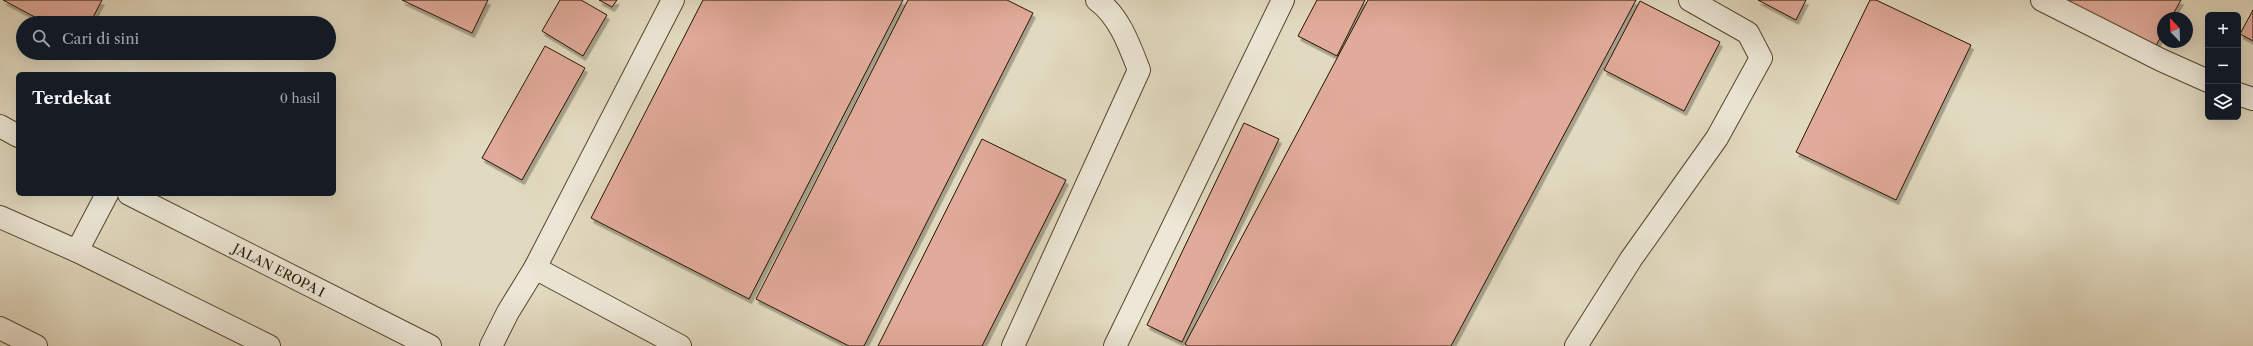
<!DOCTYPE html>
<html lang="id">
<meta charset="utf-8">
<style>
body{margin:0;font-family:"Libre Caslon Text",serif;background:#242831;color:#f1f3f6}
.controls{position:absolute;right:12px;top:12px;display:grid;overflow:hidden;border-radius:6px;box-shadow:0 4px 16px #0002}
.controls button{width:36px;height:36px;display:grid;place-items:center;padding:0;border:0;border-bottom:1px solid #363941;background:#171b24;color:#f1f3f6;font:20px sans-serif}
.compass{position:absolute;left:2157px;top:12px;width:36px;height:36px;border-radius:50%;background:#171b24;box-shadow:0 4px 16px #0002;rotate:337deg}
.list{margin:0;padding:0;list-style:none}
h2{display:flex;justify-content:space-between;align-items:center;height:52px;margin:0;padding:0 16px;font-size:17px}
h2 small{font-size:13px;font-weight:400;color:#9ea1a6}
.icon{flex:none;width:22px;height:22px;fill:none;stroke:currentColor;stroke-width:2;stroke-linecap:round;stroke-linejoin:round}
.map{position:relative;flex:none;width:2253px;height:346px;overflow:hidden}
.search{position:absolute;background:#171b24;box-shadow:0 4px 16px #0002;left:16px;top:16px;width:320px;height:44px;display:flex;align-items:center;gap:10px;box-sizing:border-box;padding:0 14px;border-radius:22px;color:#9ea1a6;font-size:15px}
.panel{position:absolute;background:#171b24;box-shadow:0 4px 16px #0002;left:16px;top:72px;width:320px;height:124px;border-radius:6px}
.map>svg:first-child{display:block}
</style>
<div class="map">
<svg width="2253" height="346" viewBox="0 0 2253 346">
<defs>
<filter id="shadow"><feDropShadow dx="2.5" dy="4.5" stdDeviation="0" flood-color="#0004"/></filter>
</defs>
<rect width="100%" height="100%" fill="#e2dac0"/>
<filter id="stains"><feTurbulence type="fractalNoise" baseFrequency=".005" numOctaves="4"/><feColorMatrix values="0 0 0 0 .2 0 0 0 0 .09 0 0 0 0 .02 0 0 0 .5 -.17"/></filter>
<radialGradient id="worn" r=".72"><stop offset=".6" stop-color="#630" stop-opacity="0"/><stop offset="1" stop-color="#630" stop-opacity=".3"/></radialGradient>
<g fill="#e1ab9b" stroke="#281400" filter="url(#shadow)">
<polygon points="3,0 102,0 90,23 46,23"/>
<polygon points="402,0 488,0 472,33"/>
<polygon points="560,0 581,0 607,15 583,56 542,31"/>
<polygon points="599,0 617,0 612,7"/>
<polygon points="703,0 903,0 749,299 591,218"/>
<polygon points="908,0 1007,0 1033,13 864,346 849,346 756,299"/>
<polygon points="1317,0 1365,0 1337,56 1298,36"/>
<polygon points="1368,0 1636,0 1451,346 1188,346 1185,344"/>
<polygon points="1758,0 1806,0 1796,20"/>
<polygon points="1870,0 1876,0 1971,45 1896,200 1796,152"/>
<polygon points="2055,0 2181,0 2171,18 2163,18 2163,33 2153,51"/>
<polygon points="1640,1 1720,42 1684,111 1604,70"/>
<polygon points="2253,10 2253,41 2240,34"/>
<polygon points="545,46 585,68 522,180 482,158"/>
<polygon points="1244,123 1279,139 1182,342 1147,325"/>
<polygon points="982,139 1066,180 982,346 878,346"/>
</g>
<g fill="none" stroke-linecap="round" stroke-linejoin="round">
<defs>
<g id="minor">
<polyline points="2042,0 2161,60 2208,81"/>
<polyline points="2238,94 2253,99"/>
<polyline points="0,126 18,136"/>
<polyline points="129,194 430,346"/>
<polyline points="0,217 77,251 269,346"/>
<polyline points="77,251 107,194"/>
<polyline points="535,268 680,346"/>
<polyline points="0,328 36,346"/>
<polyline points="491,346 508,312 535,268 673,0"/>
<path d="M1013,346L1139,70C1129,44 1119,16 1097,0"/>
<polyline points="1115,346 1283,0"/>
<polyline points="1576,346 1631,259 1717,138 1761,58 1748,33 1690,0"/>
</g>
</defs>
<use href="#minor" stroke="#564630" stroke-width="24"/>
<use href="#minor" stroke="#ece7d6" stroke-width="22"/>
</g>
<g text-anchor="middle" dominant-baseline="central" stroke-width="3" stroke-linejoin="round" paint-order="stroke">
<g font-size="13" fill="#281400" stroke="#ece7d6">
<text transform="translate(279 270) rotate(27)">JALAN EROPA I</text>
</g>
</g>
<rect width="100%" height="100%" filter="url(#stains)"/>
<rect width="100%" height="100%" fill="url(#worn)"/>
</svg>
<div class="controls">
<button>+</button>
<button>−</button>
<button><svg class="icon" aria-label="layers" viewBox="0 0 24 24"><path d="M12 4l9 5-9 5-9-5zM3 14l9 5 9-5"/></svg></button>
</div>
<svg class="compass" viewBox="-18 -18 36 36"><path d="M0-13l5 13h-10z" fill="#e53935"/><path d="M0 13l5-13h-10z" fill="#9ea1a6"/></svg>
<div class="search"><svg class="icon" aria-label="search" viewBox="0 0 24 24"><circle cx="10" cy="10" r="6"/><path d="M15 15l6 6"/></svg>Cari di sini</div>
<section class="panel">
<h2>Terdekat<small>0 hasil</small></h2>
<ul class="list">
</ul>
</section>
</div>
